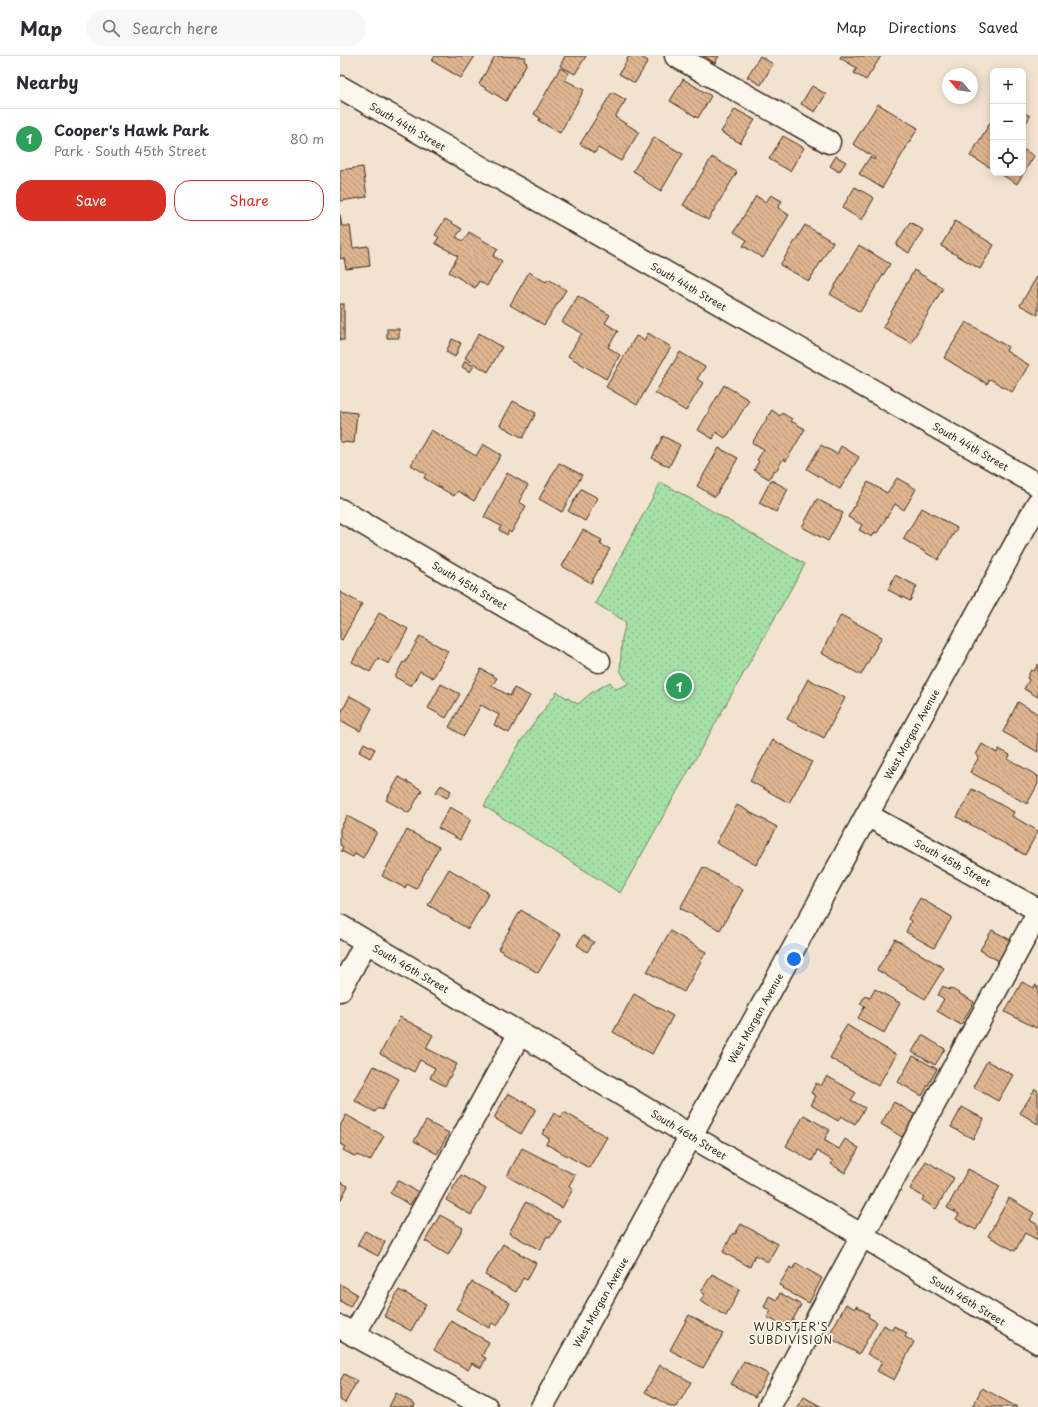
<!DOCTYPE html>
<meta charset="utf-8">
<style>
body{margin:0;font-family:"Playpen Sans",sans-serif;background:#f7f7f7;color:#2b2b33}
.controls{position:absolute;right:12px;top:12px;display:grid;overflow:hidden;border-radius:8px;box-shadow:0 2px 10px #0003}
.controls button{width:36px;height:36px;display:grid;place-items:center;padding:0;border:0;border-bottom:1px solid #e1e1e2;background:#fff;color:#2b2b33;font:20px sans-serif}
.compass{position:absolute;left:602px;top:12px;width:36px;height:36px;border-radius:50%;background:#fff;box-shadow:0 2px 10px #0003;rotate:299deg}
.you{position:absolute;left:454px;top:903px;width:14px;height:14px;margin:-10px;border:3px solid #fff;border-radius:50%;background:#1a73e8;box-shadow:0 0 0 6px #1a73e833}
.badge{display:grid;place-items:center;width:26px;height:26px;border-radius:50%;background:#d93025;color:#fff;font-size:13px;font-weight:700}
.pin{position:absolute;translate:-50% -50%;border:2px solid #fff;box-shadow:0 1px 4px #0006}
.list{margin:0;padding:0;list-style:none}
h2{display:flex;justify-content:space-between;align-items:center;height:52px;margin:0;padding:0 16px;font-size:17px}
h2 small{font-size:13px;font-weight:400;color:#7c7c81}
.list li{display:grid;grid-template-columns:26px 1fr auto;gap:12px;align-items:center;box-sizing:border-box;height:60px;padding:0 16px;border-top:1px solid #e1e1e2}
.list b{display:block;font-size:15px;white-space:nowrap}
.list p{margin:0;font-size:13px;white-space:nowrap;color:#7c7c81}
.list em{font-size:13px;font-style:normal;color:#7c7c81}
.actions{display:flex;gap:8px;padding:12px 16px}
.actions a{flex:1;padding:9px 0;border:1px solid #d93025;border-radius:16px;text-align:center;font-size:14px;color:#d93025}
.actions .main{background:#d93025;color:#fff}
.icon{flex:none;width:22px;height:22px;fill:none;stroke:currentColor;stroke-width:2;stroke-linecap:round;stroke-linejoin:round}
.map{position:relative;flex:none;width:698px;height:1351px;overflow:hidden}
header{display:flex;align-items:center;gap:24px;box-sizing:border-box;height:56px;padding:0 20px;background:#fff;border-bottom:1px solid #e1e1e2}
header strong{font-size:19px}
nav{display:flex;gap:22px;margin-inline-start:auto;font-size:14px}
.search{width:280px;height:36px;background:#f7f7f7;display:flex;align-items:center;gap:10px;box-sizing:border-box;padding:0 14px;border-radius:22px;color:#7c7c81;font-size:15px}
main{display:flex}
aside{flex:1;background:#fff}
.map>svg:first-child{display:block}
</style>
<header>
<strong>Map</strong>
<div class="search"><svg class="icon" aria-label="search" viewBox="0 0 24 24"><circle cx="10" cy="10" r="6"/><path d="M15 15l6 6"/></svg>Search here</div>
<nav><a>Map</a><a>Directions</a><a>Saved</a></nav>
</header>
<main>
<aside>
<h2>Nearby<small></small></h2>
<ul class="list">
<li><span class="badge" style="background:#2e9e5b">1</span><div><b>Cooper's Hawk Park</b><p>Park · South 45th Street</p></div><em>80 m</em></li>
</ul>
<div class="actions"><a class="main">Save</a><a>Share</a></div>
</aside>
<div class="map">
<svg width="698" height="1351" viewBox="0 0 698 1351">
<defs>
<pattern id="grass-dots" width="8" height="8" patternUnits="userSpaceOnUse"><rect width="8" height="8" fill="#a5e0a6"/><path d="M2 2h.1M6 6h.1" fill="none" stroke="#8fc08e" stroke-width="1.8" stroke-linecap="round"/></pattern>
<pattern id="building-back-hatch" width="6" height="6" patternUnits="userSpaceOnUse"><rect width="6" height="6" fill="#deb58f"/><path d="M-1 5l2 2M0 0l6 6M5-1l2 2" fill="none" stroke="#b59374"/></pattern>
</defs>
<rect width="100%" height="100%" fill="#f2e3d0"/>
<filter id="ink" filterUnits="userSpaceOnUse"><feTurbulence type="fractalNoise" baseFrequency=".025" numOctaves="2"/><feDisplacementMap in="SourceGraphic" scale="8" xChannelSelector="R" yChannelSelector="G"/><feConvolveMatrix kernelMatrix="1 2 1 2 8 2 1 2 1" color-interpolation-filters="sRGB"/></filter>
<g filter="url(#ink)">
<polygon fill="url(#grass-dots)" stroke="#708562" points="321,426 465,508 280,837 144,750 181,685 217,636 238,648 251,637 270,626 276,633 288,628 280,614 282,582 286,566 255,547"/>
<g fill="url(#building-back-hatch)" stroke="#3b2a1e">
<polygon points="95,0 135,0 121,22 92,5"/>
<polygon points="155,0 186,1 184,5 187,7 166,45 139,28"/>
<polygon points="225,0 246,0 235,18 220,10"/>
<polygon points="289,0 300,0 308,5 295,27 279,18"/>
<polygon points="363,0 379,0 375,7"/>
<polygon points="420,0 433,8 421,29 407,21"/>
<polygon points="501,0 541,0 526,24 514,17 517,12 500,2"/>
<polygon points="220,12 229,17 225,24 244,34 220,77 199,65 200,62 194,58"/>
<polygon points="343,23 371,40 358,62 330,45"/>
<polygon points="472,30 486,38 475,56 461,48"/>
<polygon points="272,36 286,44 275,61 299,76 281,105 258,92 255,97 240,88"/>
<polygon points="538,48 578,72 542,132 519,118 530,101 534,104 535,102 513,88"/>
<polygon points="395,53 415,64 400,87 381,76"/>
<polygon points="683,56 690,60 683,73"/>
<polygon points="653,62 653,113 630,100"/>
<polygon points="443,80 464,92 450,115 429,103"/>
<polygon points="314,81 343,98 321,135 302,123 303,121 293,115"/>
<polygon points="683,93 694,100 677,128 659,117 683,117"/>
<polygon points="496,100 506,106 499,116 490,110"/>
<polygon points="372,101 397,116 368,164 343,149"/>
<polygon points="23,111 27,141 0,145 0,114"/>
<polygon points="515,131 534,142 522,164 502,152"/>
<polygon points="431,139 442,145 438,152 449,159 423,202 403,190 407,184 394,176 416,140 426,146"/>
<polygon points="0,159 2,170 10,170 13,192 28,190 30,210 6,213 4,202 0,203"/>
<polygon points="105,163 122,173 116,181 123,185 129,176 158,193 153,200 162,205 147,230 139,225 135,232 109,216 118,200 95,187 99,181 95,179"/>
<polygon points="615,165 654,189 640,213 601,190"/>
<polygon points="570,166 583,174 569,197 556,189"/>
<polygon points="465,169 493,186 469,225 440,209"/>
<polygon points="519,189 550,208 520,256 490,238"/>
<polygon points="574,214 603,232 571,287 543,271"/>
<polygon points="189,216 206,226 208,223 226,234 204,269 170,249"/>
<polygon points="698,219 698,259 680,249"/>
<polygon points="238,240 270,259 265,267 278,275 268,291 280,299 266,323 228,300 242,277 222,266"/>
<rect x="0" y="248" width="4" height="36"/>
<polygon points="626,266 668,291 666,295 689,309 672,336 650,323 647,328 604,302"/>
<rect x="47" y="273" width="12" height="9"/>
<polygon points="139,277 162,291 148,316 125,302"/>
<polygon points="308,277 331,291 297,349 266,331 296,280 304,284"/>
<polygon points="112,283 121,287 115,301 106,296"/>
<polygon points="340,296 365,311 357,323 363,327 346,355 315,337"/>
<polygon points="125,305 134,310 130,316 122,311"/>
<polygon points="384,329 409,344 388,379 387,379 385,382 376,376 373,383 358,374"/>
<polygon points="173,345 196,357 183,382 160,369"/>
<polygon points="432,354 440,360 442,357 452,363 451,365 465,373 446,405 443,403 436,415 434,414 429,423 414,414 419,405 417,404 424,393 412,387"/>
<polygon points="0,355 17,357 14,387 0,386"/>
<polygon points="91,374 136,400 143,388 161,399 134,445 118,435 114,440 84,422 86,418 71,409"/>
<polygon points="323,380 340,389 329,411 312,402"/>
<polygon points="481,389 497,398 501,390 519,401 500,433 467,413"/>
<polygon points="379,392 398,402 375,441 357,430"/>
<polygon points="219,407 242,419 222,456 199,443"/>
<polygon points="167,417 188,429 179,446 186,450 171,477 169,475 167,479 159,474 161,470 144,461"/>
<polygon points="557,422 576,433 564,454 555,448 537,477 535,476 532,481 519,474 522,469 508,461 528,426 547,437"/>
<polygon points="431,424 448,433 436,456 419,447"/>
<polygon points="241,433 258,442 245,465 228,455"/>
<polygon points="477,443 503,457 488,485 462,471"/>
<polygon points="582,452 617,472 598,504 563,483"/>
<polygon points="243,474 262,484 260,488 270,493 251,527 222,510"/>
<polygon points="555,519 577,530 570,545 548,534"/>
<polygon points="0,536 22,548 2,584 0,583"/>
<polygon points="39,557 68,573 49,608 38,602 30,616 12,606"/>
<polygon points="501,559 542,581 521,619 481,597"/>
<polygon points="80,580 108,595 93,622 80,615 71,630 55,621 63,606 65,607"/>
<polygon points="698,608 698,641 684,633 689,624 687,622 691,614 694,615"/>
<polygon points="141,613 157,622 152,630 170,640 174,632 190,640 169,677 154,669 159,659 141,649 124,680 109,671"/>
<polygon points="468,623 505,642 484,682 447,663"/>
<polygon points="101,628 120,638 106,662 88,652"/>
<polygon points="10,640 32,652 20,675 0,664 0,659"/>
<polygon points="678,646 698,658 698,696 663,676"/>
<polygon points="433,684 472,706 449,747 410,725"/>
<polygon points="24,687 35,693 30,702 19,696"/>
<polygon points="642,688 657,697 659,693 670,699 668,703 698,720 698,728 687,748 630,716 639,701 636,699"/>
<polygon points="59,721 82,734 69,757 46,744"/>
<polygon points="101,729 111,735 107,742 96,736"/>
<polygon points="632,733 674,756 672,760 698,775 685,799 617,761"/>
<polygon points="397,749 437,771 416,809 376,787"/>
<polygon points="110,751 131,763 120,784 98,772"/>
<polygon points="7,760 37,776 23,802 15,797 13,801 1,795 3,791 0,789 0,773"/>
<polygon points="67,774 99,791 76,833 67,828 65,832 42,820"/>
<polygon points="363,811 403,834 380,874 340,852"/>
<polygon points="109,813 149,837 128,873 88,849"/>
<polygon points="580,842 612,861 594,892 566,876 571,865 568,863"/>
<polygon points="181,854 221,879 198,917 158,893"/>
<polygon points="652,874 674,886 662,907 640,894"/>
<polygon points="330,875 366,896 344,936 307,916"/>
<polygon points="243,879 254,886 247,896 237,889"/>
<polygon points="555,883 604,912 585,943 537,914"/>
<polygon points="682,926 694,932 695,929 698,931 698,969 696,972 665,956"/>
<polygon points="603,930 609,934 610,932 634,946 621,969 597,955 604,943 598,939"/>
<polygon points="535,933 560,947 544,977 518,962 525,950 520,948 525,940 530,942"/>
<polygon points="294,938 333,960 312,998 273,976"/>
<polygon points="60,961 93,979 86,992 117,1008 105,1030 90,1022 95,1012 80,1004 74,1016 40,998"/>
<polygon points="507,969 556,999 538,1030 490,1002 501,983 499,982"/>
<polygon points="582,979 605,993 595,1009 572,996"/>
<polygon points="573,1000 597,1013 582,1040 558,1026"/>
<polygon points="647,1005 673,1019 658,1045 633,1031"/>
<polygon points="34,1010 59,1023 42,1054 38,1052 35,1056 15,1045"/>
<polygon points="487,1020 516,1037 511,1044 525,1052 515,1068 501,1060 498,1065 471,1049 476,1040 471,1037 476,1027 481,1030"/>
<polygon points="695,1033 698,1035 698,1068 680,1057"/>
<polygon points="168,1037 196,1053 181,1078 154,1062"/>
<polygon points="554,1046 576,1059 562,1081 541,1068"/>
<polygon points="622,1051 644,1063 633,1083 611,1071"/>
<polygon points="224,1056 267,1081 249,1112 206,1088 209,1082 202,1078 214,1057 221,1061"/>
<polygon points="6,1059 44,1080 30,1105 18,1099 16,1101 3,1094 5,1091 0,1088 0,1070"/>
<polygon points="464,1059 490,1074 484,1084 499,1093 505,1083 519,1092 505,1117 491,1108 493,1105 477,1095 472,1105 446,1090"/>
<polygon points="86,1065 109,1077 97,1098 74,1085"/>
<polygon points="182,1092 235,1119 229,1130 233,1133 222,1152 167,1120"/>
<polygon points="586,1105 614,1122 596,1153 582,1144 584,1141 570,1133"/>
<polygon points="628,1113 660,1130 636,1174 616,1163 619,1158 607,1152"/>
<polygon points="121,1119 146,1133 131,1159 106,1144"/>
<polygon points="58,1124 78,1136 70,1149 50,1137"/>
<polygon points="0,1126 8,1130 0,1145"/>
<polygon points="669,1142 694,1157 690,1164 698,1169 698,1184 685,1177 675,1195 648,1180"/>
<polygon points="186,1146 220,1165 210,1182 207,1180 200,1194 169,1177"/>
<polygon points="100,1159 123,1172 108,1199 85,1185"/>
<polygon points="401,1168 438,1188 428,1206 415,1199 410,1211 383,1196 393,1177 395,1178"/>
<polygon points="25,1175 45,1186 38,1200 17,1189"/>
<polygon points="163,1188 196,1207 187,1224 183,1222 176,1236 145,1219"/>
<polygon points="456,1207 482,1222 469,1247 442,1232 443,1231 439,1229 450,1211 453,1213"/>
<polygon points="372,1218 400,1233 386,1260 360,1245 365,1238 361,1236"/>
<polygon points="132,1226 170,1247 157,1270 152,1267 149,1272 116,1253"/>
<polygon points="0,1228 17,1238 10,1251 0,1245"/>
<polygon points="59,1234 86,1248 71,1275 44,1260"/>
<polygon points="440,1237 461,1249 448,1272 427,1261 431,1255 424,1251 429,1240 437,1244"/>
<polygon points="506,1248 515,1253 516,1250 529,1258 528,1261 537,1266 519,1298 488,1281"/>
<polygon points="349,1259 383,1278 363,1312 330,1294"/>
<polygon points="111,1265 149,1286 142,1300 146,1302 141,1312 132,1307 128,1314 94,1294"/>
<polygon points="544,1269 552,1274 554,1270 567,1277 565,1281 574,1286 554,1324 537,1315 542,1306 527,1298"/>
<polygon points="404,1305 428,1318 415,1341 391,1328"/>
<polygon points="320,1309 351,1326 337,1351 331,1351 305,1336"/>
<polygon points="4,1318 17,1325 5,1347 0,1344 0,1325"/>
<polygon points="642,1332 677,1351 632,1351"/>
<polygon points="56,1337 75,1348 74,1351 49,1351"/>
<polygon points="464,1341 482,1351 458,1351"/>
</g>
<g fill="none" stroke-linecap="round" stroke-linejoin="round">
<defs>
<g id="minor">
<polyline points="336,0 489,86"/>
<polyline points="0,31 698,429"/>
<polyline points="0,454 259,605"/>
<polyline points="527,759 698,854"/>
<polyline points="0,870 351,1080 523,1180 698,1286"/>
<polyline points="0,934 26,886"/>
<polyline points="0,1271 146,1351"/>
<polyline points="14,1279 180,977"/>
<polyline points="202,1351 698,447"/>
<polyline points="429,1351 698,857"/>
</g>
</defs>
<use href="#minor" stroke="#3b2a1e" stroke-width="25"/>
<use href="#minor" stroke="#fbf7ec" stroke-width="22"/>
</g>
</g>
<g text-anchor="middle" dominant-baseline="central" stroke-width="3.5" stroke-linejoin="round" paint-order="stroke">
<g font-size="10" fill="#3b2a1e" stroke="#fbf7ec">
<text transform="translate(68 70) rotate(30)">South 44th Street</text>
<text transform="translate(349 230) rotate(30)">South 44th Street</text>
<text transform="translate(631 390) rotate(30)">South 44th Street</text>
<text transform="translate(130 529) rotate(30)">South 45th Street</text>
<text transform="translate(571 678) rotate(-61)">West Morgan Avenue</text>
<text transform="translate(613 806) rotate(29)">South 45th Street</text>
<text transform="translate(71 912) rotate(30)">South 46th Street</text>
<text transform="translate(415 962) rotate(-61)">West Morgan Avenue</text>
<text transform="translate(349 1078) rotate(31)">South 46th Street</text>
<text transform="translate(628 1244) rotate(31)">South 46th Street</text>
<text transform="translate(260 1246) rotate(-61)">West Morgan Avenue</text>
</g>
<g font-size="11" letter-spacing="1" fill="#3b2a1e" stroke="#fbf7ec">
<text x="451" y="1270">WURSTER'S<tspan x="451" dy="13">SUBDIVISION</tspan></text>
</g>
</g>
</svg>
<div class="controls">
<button>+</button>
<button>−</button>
<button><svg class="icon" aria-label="locate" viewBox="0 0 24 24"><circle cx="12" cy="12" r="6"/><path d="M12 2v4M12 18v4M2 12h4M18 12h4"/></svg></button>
</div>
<svg class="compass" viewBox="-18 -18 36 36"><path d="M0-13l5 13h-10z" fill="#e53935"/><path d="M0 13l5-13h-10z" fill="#7c7c81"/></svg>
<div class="you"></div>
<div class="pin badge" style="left:339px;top:630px;background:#2e9e5b">1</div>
</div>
</main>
